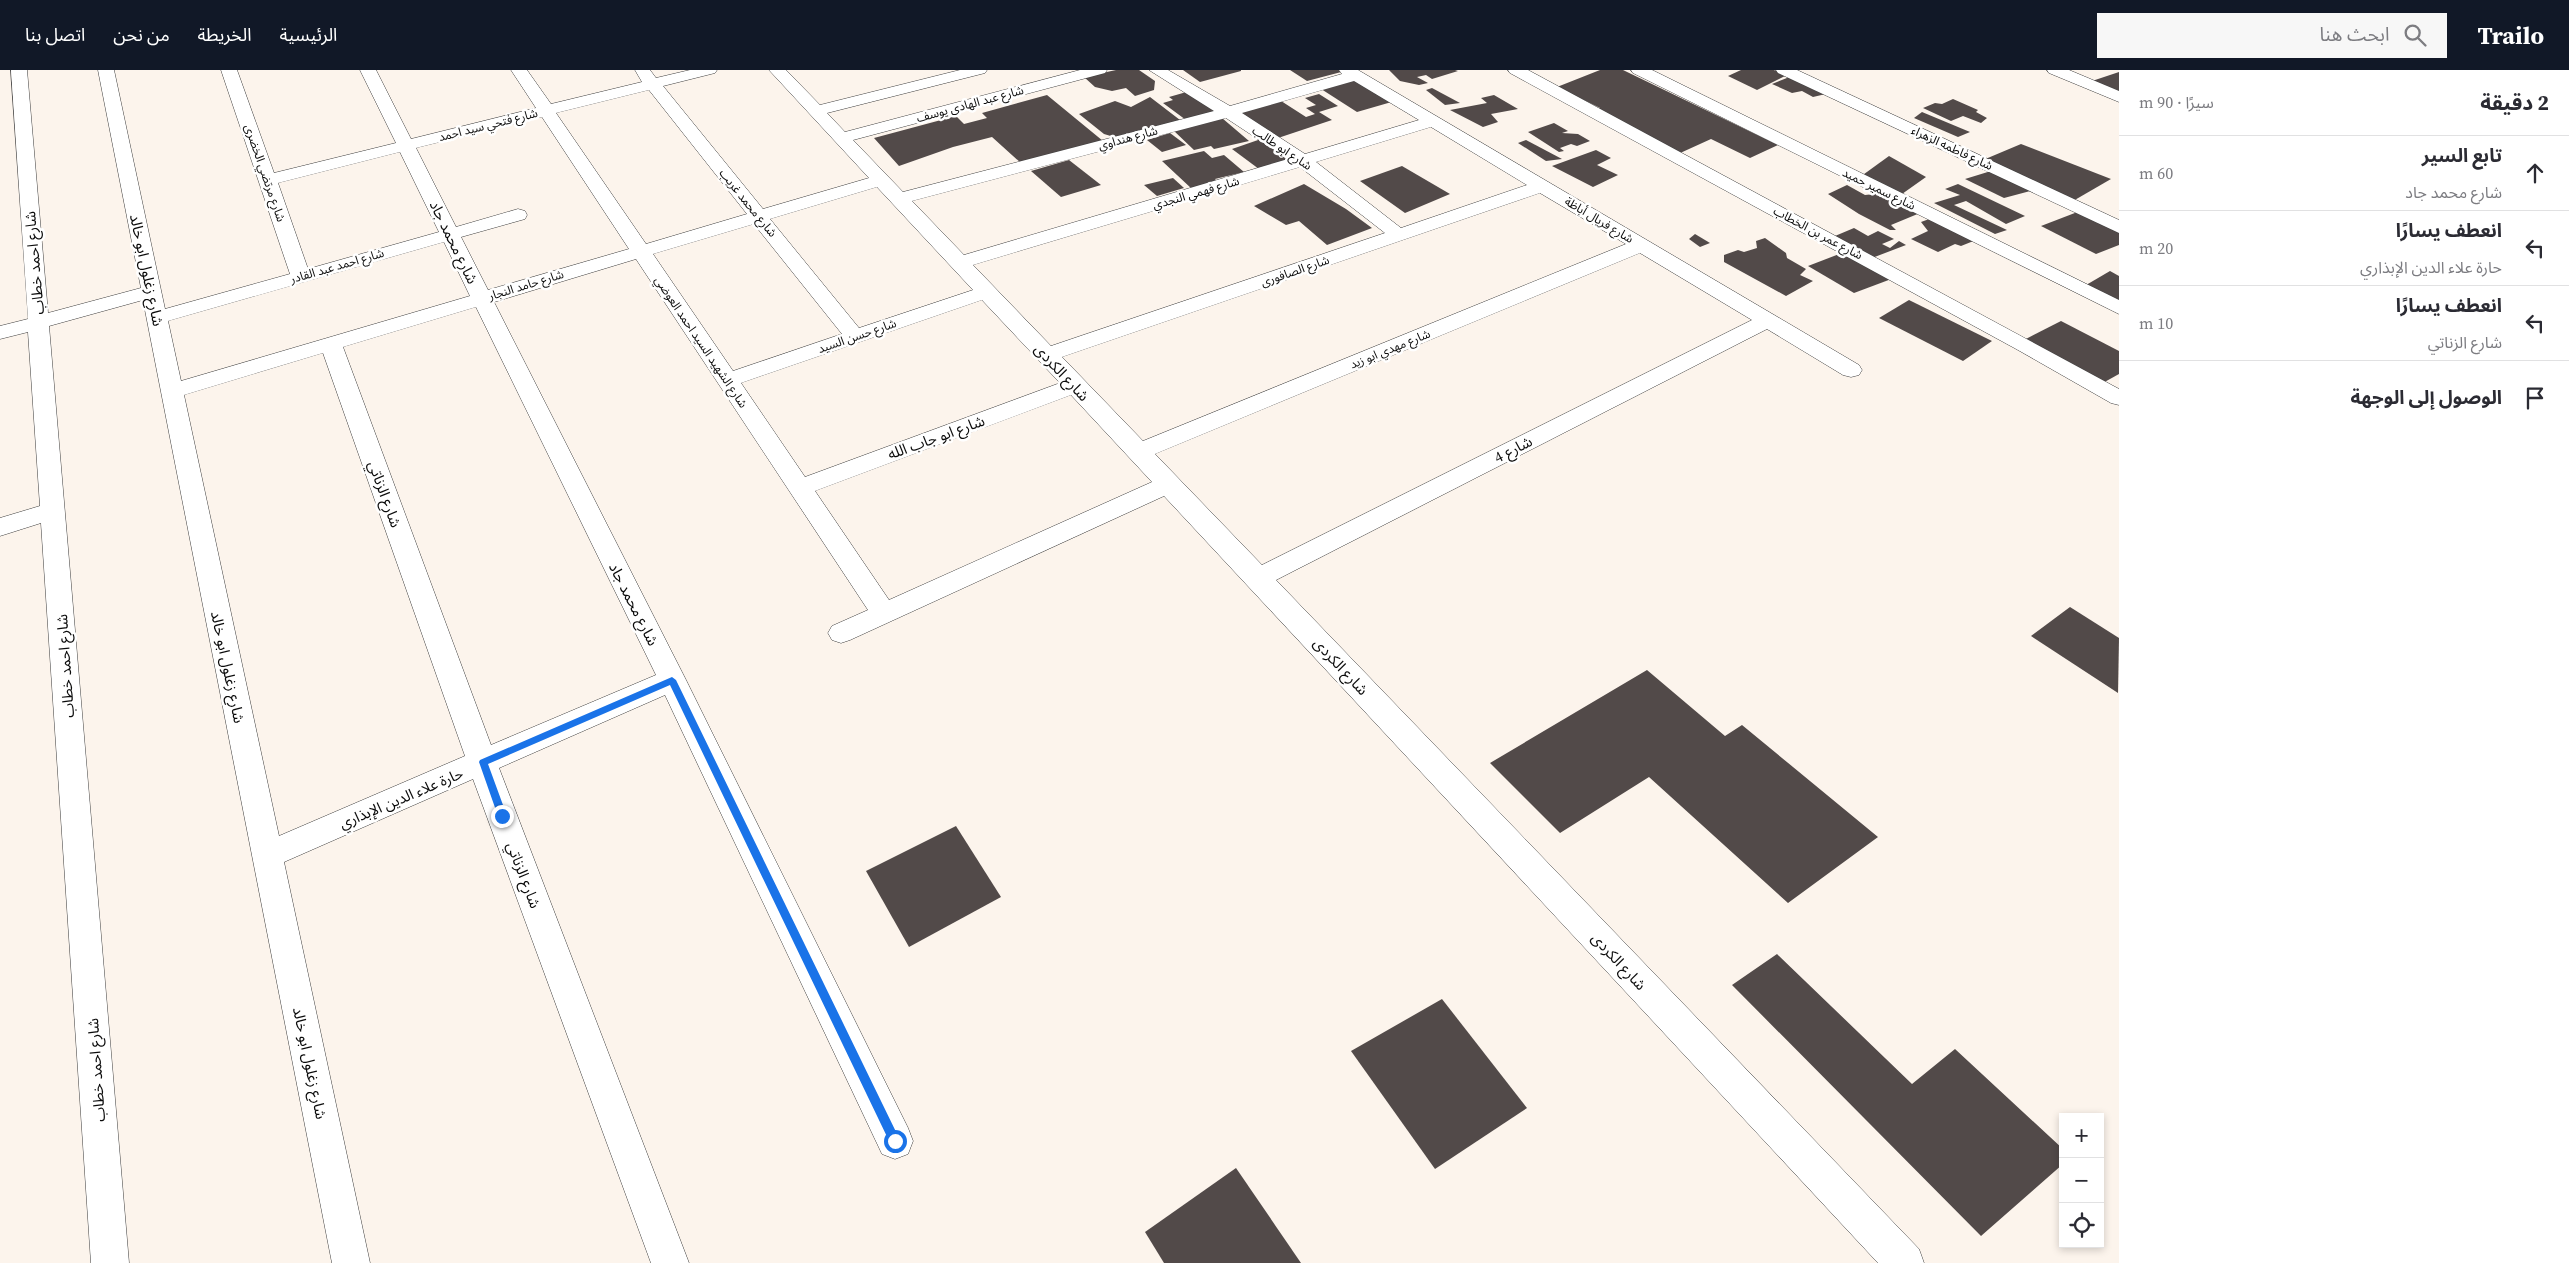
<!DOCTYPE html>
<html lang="ar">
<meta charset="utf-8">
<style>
body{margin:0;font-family:"Source Serif 4","Noto Sans Arabic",serif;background:#f7f7f7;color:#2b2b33;direction:rtl}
.controls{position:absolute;right:15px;bottom:15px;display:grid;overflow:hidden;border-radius:0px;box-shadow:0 2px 8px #0003}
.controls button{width:45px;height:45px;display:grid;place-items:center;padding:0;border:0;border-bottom:1px solid #e1e1e2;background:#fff;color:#2b2b33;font:25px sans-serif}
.stop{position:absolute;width:15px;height:15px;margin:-11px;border:4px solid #1a73e8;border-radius:50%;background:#fff}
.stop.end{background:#1a73e8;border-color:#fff;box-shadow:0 1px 5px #0008}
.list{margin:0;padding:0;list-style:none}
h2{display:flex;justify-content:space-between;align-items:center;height:65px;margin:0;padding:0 20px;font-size:21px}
h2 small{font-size:16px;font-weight:400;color:#7c7c81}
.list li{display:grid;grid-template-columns:32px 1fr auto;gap:15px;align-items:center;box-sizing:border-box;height:75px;padding:0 20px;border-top:1px solid #e1e1e2}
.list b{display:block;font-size:19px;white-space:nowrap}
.list p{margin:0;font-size:16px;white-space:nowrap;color:#7c7c81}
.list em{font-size:16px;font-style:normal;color:#7c7c81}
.icon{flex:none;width:28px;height:28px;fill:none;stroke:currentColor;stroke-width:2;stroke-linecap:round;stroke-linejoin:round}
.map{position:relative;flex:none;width:2119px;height:1193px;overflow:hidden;direction:ltr}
header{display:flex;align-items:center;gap:30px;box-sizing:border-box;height:70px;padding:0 25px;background:#111827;color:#fff}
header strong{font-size:24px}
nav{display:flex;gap:28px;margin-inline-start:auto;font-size:18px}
.search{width:350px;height:45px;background:#f7f7f7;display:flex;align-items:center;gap:12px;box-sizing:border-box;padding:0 18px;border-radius:0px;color:#7c7c81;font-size:19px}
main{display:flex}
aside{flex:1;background:#fff}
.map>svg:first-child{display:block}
</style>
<header>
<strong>Trailo</strong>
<div class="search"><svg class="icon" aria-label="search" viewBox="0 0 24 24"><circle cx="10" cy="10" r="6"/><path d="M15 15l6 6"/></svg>ابحث هنا</div>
<nav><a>الرئيسية</a><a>الخريطة</a><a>من نحن</a><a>اتصل بنا</a></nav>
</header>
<main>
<aside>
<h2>2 دقيقة<small>سيرًا · 90 m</small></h2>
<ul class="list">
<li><svg class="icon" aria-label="ahead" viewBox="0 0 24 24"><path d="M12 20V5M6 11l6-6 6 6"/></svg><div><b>تابع السير</b><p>شارع محمد جاد</p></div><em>60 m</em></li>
<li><svg class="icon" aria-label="left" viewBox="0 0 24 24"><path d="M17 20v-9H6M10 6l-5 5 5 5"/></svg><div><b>انعطف يسارًا</b><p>حارة علاء الدين الإبذاري</p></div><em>20 m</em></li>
<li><svg class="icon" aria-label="left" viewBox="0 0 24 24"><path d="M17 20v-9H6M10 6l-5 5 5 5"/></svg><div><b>انعطف يسارًا</b><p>شارع الزناتي</p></div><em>10 m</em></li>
<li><svg class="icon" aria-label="arrive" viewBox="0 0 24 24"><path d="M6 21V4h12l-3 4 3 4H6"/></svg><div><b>الوصول إلى الوجهة</b></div></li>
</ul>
</aside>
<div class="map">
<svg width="2119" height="1193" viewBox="0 0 2119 1193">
<rect width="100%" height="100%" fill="#fcf4ec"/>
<g fill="#524a49">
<polygon points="1116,0 1139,0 1155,11 1154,20 1135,26 1126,18 1112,21 1095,17 1084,7"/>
<polygon points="1183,0 1241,0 1241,1 1200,12"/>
<polygon points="1290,0 1344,0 1345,1 1307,11"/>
<polygon points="1389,0 1455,0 1458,1 1432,9 1426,5 1417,7 1428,13 1419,15 1400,11"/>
<polygon points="1600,0 1623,0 1778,75 1750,88 1711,69 1678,84 1594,41 1600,38 1557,17"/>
<polygon points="1741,0 1774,0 1785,6 1757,20 1728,6"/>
<polygon points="2119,2 2119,23 2092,11"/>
<polygon points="1356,6 1395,31 1357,42 1318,17"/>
<polygon points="1792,6 1830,23 1813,27 1802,21 1792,23 1772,14"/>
<polygon points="1432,18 1460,33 1445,35 1426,20"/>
<polygon points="1190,21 1218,40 1186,50 1163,33 1173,30 1169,27"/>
<polygon points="1319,24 1338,36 1319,42 1332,50 1278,68 1238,41 1278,29 1306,47 1315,44 1306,38 1316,35 1305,28"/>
<polygon points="1047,25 1103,71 1022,94 992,67 953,77 899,96 874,68 956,46 964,54 987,48 982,43"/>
<polygon points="1494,25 1518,39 1491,44 1498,52 1483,57 1450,40 1487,33 1481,28"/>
<polygon points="1150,27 1180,50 1114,67 1104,64 1079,44 1115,31 1131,37"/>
<polygon points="1953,29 1978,40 1976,42 1987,48 1981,53 1963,46 1951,51 1923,38 1935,33 1942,34"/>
<polygon points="1922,42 1970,62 1958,67 1914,48"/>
<polygon points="1222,48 1249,71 1214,79 1211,76 1194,80 1173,60"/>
<polygon points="1554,53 1568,61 1562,63 1578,64 1590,71 1577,76 1571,74 1560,78 1564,81 1559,82 1528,62"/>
<polygon points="1170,63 1186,75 1162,82 1147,70"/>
<polygon points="1261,69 1294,91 1263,102 1232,79"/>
<polygon points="1526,70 1562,89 1546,91 1518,73"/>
<polygon points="2021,74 2111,109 2073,131 1983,90"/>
<polygon points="1596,80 1611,88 1597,95 1618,105 1593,117 1552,96"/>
<polygon points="1204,81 1212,88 1224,85 1244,102 1215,109 1218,112 1192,119 1162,91"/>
<polygon points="1889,86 1926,107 1902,124 1860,107"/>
<polygon points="1069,90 1101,115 1061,127 1031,101"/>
<polygon points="1402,96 1450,124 1405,143 1360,111"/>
<polygon points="1991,101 2034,120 2004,128 1965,109"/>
<polygon points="1173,108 1184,118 1157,126 1144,115"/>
<polygon points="1304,114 1346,139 1372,158 1327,175 1299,151 1286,155 1254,136"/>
<polygon points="1958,114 2025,146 2006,154 1966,131 1954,135 2007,160 1995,164 1934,133 1960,125 1945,119"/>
<polygon points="1847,115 1865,125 1884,123 1920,143 1891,155 1896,160 1890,160 1859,144 1828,124"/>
<polygon points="2080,141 2119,161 2119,175 2096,184 2041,156"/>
<polygon points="1932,148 1976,170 1961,176 1955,174 1938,182 1911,169 1928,161 1921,152"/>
<polygon points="1854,158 1868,166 1878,161 1894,169 1882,174 1890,178 1899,171 1906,175 1872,188 1835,166"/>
<polygon points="1695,164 1710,173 1700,177 1689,169"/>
<polygon points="1765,168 1786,183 1787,188 1806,199 1800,205 1813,211 1786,226 1724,192 1724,185 1738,180 1744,182 1757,178 1756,171"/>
<polygon points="1847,181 1894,208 1854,223 1808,196"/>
<polygon points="2110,201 2119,206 2119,236 2081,218"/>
<polygon points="1909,230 1992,271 1963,291 1879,248"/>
<polygon points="2061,251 2119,281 2119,304 2101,314 2022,271"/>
<polygon points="2070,537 2119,568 2118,623 2031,566"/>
<polygon points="1647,600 1725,666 1742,655 1878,767 1788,833 1649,707 1560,763 1490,693"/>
<polygon points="956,756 1001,827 909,877 866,801"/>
<polygon points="1777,884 1912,1014 1955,979 2063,1079 2063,1094 1981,1166 1732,915"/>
<polygon points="1442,929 1527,1038 1435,1099 1351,981"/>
<polygon points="1236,1098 1301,1193 1164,1193 1145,1162"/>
</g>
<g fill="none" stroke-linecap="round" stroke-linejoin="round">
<defs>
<g id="minor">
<path d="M11,0H27L48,243L141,218L98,0H114L165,239L290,204L221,0H237L274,103L396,73L360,0H376L411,69L536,38L511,0H527L551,34L642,12L635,0H650L656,8L690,0H717L715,3L663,16L763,139L869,108L769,0H786L820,35L960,0H987L985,3L827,43L845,62L1080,0H1107L1105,3L853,70L903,122L1214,41L1149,0H1168L1230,36L1342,4L1339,0H1358L1859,295L1862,300L1859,305L1851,307L1843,305L1767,259L1276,510L1919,1179L1924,1193H1878L1164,426L850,570L841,573L832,570L828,563L832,556L868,540L636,189L494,232L686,610L908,1058L913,1071L908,1084L895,1089L882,1084L665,625L499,698L689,1193H651L473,709L284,792L370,1193H332L143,230L49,256L129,1193H91L41,453L0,466V448L40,436L28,262L0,269V256L28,249ZM1354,11L1419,50L1305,84L1242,43ZM649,20L747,144L646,174L556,43ZM542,47L629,179L488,220L461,167L525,149L527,145L525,141L518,139L456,157L416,78ZM1226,48L1288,89L964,185L912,131ZM1431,57L1527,115L1401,158L1316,92ZM400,82L439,162L308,199L278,113ZM1300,97L1385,163L1051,276L973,195ZM877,117L973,220L859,258L770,149ZM1540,123L1626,174L1143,371L1062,287ZM754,154L842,264L733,301L653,184ZM444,172L470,226L181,311L168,251ZM1640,183L1752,250L1262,495L1155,384ZM982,230L1060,313L805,407L741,313ZM476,237L656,605L491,675L343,277ZM323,283L465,686L279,766L184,325ZM1071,325L1152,412L889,530L815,421Z"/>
<polygon points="1508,0 1528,0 2119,319 2119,335 2111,333 2018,280 1510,3"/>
<polygon points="1631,0 1652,0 2119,230 2119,244 1633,3"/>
<polygon points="1776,0 1797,0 2119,150 2119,163 1778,3"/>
<polygon points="2047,0 2069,0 2119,21 2119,32 2049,3"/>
</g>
</defs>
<use href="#minor" stroke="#3e3e3e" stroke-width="1"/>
<use href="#minor" fill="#fff" fill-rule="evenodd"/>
</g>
<polygon fill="#1a73e8" points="672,607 676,610 899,1068 899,1075 891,1075 670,615 488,694 507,746 505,749 499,749 479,692 480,690"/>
<g text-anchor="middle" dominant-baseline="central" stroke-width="5" stroke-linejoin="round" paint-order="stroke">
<g font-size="12" fill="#0b0b0b" stroke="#fff">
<text transform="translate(970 34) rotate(-15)">شارع عبد الهادى يوسف</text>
<text transform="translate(488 55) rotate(-14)">شارع فتحي سيد احمد</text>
<text transform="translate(1128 68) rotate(-15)">شارع هنداوي</text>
<text transform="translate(1282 78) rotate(34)">شارع ابو طالب</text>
<text transform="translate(1952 78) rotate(25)">شارع فاطمه الزهراء</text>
<text transform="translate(265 103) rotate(71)">شارع مرتضي الخضرى</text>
<text transform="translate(1879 119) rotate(26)">شارع سمير حميد</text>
<text transform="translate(1196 123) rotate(-16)">شارع فهمي النجدي</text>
<text transform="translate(748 133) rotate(51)">شارع محمد غريب</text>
<text transform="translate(1599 150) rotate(31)">شارع فريال أباظة</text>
<text transform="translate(1818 163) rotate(28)">شارع عمر بن الخطاب</text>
<text transform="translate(337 196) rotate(-16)">شارع احمد عبد القادر</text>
<text transform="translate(1295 201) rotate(-19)">شارع الصافورى</text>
<text transform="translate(526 215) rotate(-17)">شارع حامد النجار</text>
<text transform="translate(857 266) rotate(-19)">شارع حسن السيد</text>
<text transform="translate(701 272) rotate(56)">شارع الشهيد السيد احمد العوضي</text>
<text transform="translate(1390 279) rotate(-22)">شارع مهدي ابو زيد</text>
</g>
<g font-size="15" fill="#0b0b0b" stroke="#fff">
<text transform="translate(454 172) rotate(64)">شارع محمد جاد</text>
<text transform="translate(34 193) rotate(-95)">شارع احمد خطاب</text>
<text transform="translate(147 200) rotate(78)">شارع زغلول ابو خالد</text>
<text transform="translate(1062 302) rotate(47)">شارع الكردى</text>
<text transform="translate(936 367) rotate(-20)">شارع ابو جاب الله</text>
<text transform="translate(1513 379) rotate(-27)">شارع 4</text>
<text transform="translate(385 424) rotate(70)">شارع الزناتي</text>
<text transform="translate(634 534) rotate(63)">شارع محمد جاد</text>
<text transform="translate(65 596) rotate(-94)">شارع احمد خطاب</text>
<text transform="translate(1341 596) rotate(47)">شارع الكردى</text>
<text transform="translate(228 597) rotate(78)">شارع زغلول ابو خالد</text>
<text transform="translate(401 728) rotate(-23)">حارة علاء الدين الإبذاري</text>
<text transform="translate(524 805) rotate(69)">شارع الزناتي</text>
<text transform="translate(1619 891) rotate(47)">شارع الكردى</text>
<text transform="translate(310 993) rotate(78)">شارع زغلول ابو خالد</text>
<text transform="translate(96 1000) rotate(-94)">شارع احمد خطاب</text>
</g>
</g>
</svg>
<div class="controls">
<button>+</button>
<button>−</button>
<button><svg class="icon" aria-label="locate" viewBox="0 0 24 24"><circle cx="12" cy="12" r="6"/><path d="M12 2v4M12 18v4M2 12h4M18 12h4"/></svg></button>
</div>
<div class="stop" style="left:895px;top:1071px"></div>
<div class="stop end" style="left:502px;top:746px"></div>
</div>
</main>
